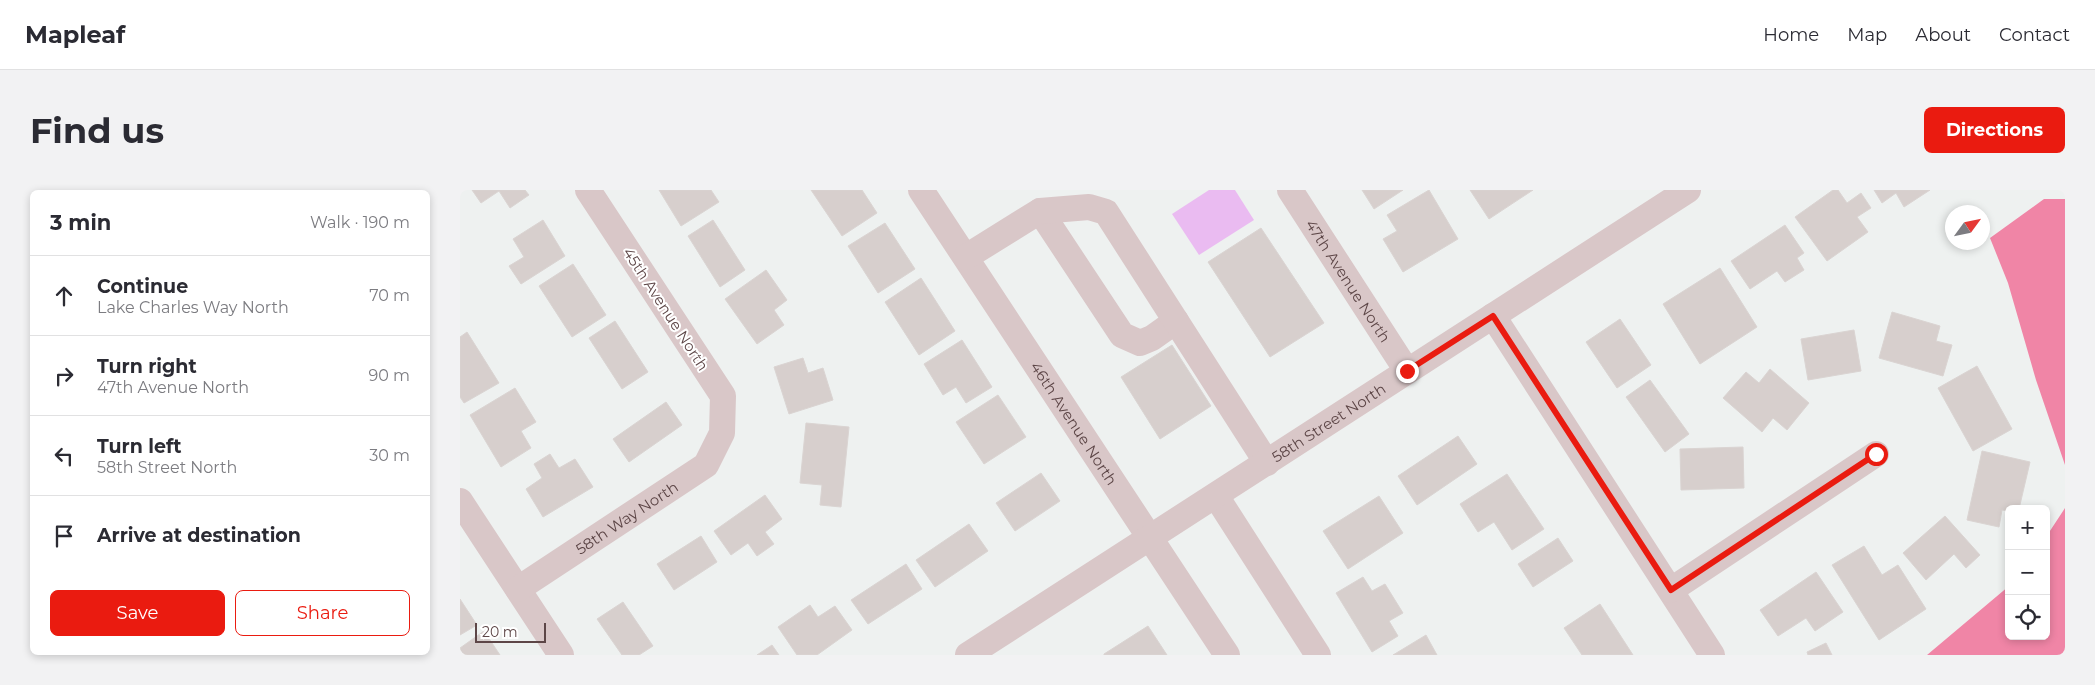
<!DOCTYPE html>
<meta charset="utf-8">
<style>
body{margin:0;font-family:Montserrat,sans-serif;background:#f2f2f3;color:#2b2b33}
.controls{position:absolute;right:15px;bottom:15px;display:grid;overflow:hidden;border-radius:8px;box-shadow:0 2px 8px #0003}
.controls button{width:45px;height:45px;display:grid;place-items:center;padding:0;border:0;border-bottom:1px solid #e1e1e2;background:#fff;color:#2b2b33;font:25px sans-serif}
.compass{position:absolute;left:1485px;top:15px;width:45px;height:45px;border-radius:50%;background:#fff;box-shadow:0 2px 8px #0003;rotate:57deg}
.scale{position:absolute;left:15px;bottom:12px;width:71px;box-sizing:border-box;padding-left:5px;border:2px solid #5d4647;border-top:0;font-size:14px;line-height:18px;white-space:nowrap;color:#5d4647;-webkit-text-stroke:4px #fff;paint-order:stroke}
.stop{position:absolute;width:15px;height:15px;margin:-11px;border:4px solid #ea1b10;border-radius:50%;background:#fff}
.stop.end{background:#ea1b10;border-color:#fff;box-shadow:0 1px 5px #0008}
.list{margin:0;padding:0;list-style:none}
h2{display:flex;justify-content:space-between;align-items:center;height:65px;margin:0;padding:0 20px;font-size:21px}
h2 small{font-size:16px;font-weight:400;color:#7c7c81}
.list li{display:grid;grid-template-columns:32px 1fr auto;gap:15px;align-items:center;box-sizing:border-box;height:80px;padding:0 20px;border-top:1px solid #e1e1e2}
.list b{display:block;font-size:19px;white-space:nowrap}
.list p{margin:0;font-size:16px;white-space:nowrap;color:#7c7c81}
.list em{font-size:16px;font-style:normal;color:#7c7c81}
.actions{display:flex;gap:10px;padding:15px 20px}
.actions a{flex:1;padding:11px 0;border:1px solid #ea1b10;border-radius:8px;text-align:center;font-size:18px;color:#ea1b10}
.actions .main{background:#ea1b10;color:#fff}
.icon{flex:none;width:28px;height:28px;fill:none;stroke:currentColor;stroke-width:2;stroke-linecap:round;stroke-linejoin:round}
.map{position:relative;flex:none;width:1605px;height:465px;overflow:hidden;border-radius:8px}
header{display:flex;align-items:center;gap:30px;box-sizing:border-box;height:70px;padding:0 25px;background:#fff;border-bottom:1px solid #e1e1e2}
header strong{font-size:24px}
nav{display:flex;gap:28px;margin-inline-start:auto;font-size:18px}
.intro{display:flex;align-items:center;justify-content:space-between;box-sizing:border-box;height:120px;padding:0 30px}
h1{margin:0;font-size:35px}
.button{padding:12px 22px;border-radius:8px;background:#ea1b10;color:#fff;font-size:18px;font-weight:700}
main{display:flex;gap:30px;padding:0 30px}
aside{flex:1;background:#fff;border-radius:8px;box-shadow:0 2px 8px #0003}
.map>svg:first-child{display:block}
</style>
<header>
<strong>Mapleaf</strong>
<nav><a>Home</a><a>Map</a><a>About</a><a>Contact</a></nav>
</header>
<div class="intro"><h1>Find us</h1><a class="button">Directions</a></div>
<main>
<aside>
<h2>3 min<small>Walk · 190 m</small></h2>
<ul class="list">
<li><svg class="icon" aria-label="ahead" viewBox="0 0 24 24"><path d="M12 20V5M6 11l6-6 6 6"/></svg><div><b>Continue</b><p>Lake Charles Way North</p></div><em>70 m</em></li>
<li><svg class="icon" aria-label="right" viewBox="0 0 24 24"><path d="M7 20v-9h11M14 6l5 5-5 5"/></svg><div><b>Turn right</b><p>47th Avenue North</p></div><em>90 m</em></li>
<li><svg class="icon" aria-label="left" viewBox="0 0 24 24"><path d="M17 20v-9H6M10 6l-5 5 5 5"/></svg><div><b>Turn left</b><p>58th Street North</p></div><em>30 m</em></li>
<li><svg class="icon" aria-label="arrive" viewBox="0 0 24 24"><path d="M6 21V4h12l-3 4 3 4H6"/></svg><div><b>Arrive at destination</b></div></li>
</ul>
<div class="actions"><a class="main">Save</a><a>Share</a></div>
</aside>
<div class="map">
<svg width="1605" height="465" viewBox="0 0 1605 465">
<rect width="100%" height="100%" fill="#eef1f0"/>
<polygon fill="#eabbf1" points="749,0 775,0 794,30 739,65 712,24"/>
<g fill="#f085a6">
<polygon points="1584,9 1605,9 1605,275 1576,190 1548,93 1530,48"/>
<polygon points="1605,318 1605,465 1467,465 1549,396 1549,446 1586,446 1586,347"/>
</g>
<g fill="#d7cfcd" stroke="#dad4d2">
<polygon points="12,0 65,0 69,5 50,18 39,1 21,13"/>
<polygon points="199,0 251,0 259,12 221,36"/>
<polygon points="351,0 402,0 417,23 382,46"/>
<polygon points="902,0 943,0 914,19"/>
<polygon points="969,0 998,49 943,82 923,49 937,41 927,25"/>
<polygon points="1010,0 1073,0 1029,29"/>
<polygon points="1373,0 1378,0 1387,13 1401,3 1411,18 1397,27 1408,42 1367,71 1335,27"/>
<polygon points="1414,0 1470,0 1444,17 1436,3 1422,13"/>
<polygon points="83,30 105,66 61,94 49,76 64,67 53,49"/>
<polygon points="253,30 285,80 260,97 228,46"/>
<polygon points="425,33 455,79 418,103 388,56"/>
<polygon points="1325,35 1344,63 1337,68 1344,80 1325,92 1317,81 1290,99 1271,71"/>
<polygon points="801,38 864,133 810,167 748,72"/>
<polygon points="113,74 146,125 112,147 79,96"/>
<polygon points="1260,78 1297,137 1240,174 1203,114"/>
<polygon points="306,80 327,110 314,120 324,135 297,154 265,109"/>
<polygon points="461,88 495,141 459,165 425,112"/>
<polygon points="1432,122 1480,136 1476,151 1492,155 1483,186 1419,168"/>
<polygon points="1160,129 1191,175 1157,198 1126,152"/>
<polygon points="155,131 188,182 162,199 129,148"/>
<polygon points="1394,140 1401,181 1348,190 1341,149"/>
<polygon points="7,142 39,193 4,213 0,207 0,147"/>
<polygon points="502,150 532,197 506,213 496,197 483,205 464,174"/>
<polygon points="712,155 751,216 700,249 661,187"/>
<polygon points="343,168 348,183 363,178 373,210 329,224 314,177"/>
<polygon points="1517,176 1552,239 1513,261 1478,198"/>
<polygon points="1310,179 1349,213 1327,240 1313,228 1302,242 1263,208 1286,182 1299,193"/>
<polygon points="1190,190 1229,244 1205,262 1166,207"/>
<polygon points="55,198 76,232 61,241 71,258 41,277 10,225"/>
<polygon points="538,205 566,247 524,274 496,232"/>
<polygon points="206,212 222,235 169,272 153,249"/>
<polygon points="346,233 389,237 381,317 360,315 362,295 340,293"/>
<polygon points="998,246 1017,274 957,315 938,286"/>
<polygon points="1283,257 1284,298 1221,300 1220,259"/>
<polygon points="1522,261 1570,272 1559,319 1549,319 1549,321 1542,320 1539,337 1507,330"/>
<polygon points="90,264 99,278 115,269 133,297 83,327 66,299 82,288 74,274"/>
<polygon points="581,283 600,311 555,341 536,313"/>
<polygon points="1047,284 1084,339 1052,360 1034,332 1018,342 1000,314"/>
<polygon points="305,305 322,329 305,342 314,354 297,366 288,353 271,365 254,341"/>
<polygon points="919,306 943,343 888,379 863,341"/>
<polygon points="1485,326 1520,365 1506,378 1494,364 1466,390 1443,363"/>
<polygon points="509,334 528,361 475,397 456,370"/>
<polygon points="241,346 257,372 214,400 197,374"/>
<polygon points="1098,348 1113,371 1073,397 1058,374"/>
<polygon points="1404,356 1422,385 1438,375 1466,419 1419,450 1372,375"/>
<polygon points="446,374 462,399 408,434 391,410"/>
<polygon points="1356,382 1383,422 1355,441 1346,428 1318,446 1300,420"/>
<polygon points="903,387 912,401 925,394 943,423 929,431 938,446 912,462 876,403"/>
<polygon points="0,409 17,435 0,445"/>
<polygon points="163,412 193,456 179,465 162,465 137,429"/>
<polygon points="1140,414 1173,465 1122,465 1104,438"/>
<polygon points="350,415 358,427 375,416 392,440 357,465 337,465 318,437"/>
<polygon points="688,436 707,465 644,465 644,464"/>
<polygon points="24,441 40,465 0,465 0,458"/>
<polygon points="966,445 977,465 933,465"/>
<polygon points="1366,453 1372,465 1348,465 1347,462"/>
<polygon points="312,455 319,465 297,465"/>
</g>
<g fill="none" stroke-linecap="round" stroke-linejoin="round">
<g stroke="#d9c7c8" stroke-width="26">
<path id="s1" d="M461,0L767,465"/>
<path id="s2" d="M830,0L947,181"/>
<polyline points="580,21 662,145 680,153 692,148 716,131"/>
<polyline points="506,67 580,21 629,17 646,22 807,273"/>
<polyline points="1033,126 1252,465"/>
<polyline points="756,306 858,465"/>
<polyline points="0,311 101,465"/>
<path id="s3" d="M58,399L246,275L262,243L263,206L128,0"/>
<polyline points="1211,400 1416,264"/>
<path id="s4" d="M508,465L1228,0"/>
</g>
</g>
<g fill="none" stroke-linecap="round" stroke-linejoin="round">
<polyline stroke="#ea1b10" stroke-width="6" points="947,181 1033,126 1211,400 1416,264"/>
</g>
<g text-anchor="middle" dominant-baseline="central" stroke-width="4" stroke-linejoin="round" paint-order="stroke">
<g font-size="15" fill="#5d4647" stroke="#fff">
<text stroke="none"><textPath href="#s2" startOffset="108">47th Avenue North</textPath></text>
<text transform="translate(206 119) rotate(57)">45th Avenue North</text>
<text stroke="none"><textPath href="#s1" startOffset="279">46th Avenue North</textPath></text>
<text stroke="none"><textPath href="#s4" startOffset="429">58th Street North</textPath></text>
<text stroke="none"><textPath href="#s3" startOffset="130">58th Way North</textPath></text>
</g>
</g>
</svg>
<div class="controls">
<button>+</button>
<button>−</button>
<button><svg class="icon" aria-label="locate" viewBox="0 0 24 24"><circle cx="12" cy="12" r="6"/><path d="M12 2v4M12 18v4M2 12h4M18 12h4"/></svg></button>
</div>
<svg class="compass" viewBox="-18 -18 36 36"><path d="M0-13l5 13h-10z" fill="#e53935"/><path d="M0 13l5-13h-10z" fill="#7c7c81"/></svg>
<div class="scale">20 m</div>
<div class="stop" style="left:1416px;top:264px"></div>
<div class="stop end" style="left:947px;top:181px"></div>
</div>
</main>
